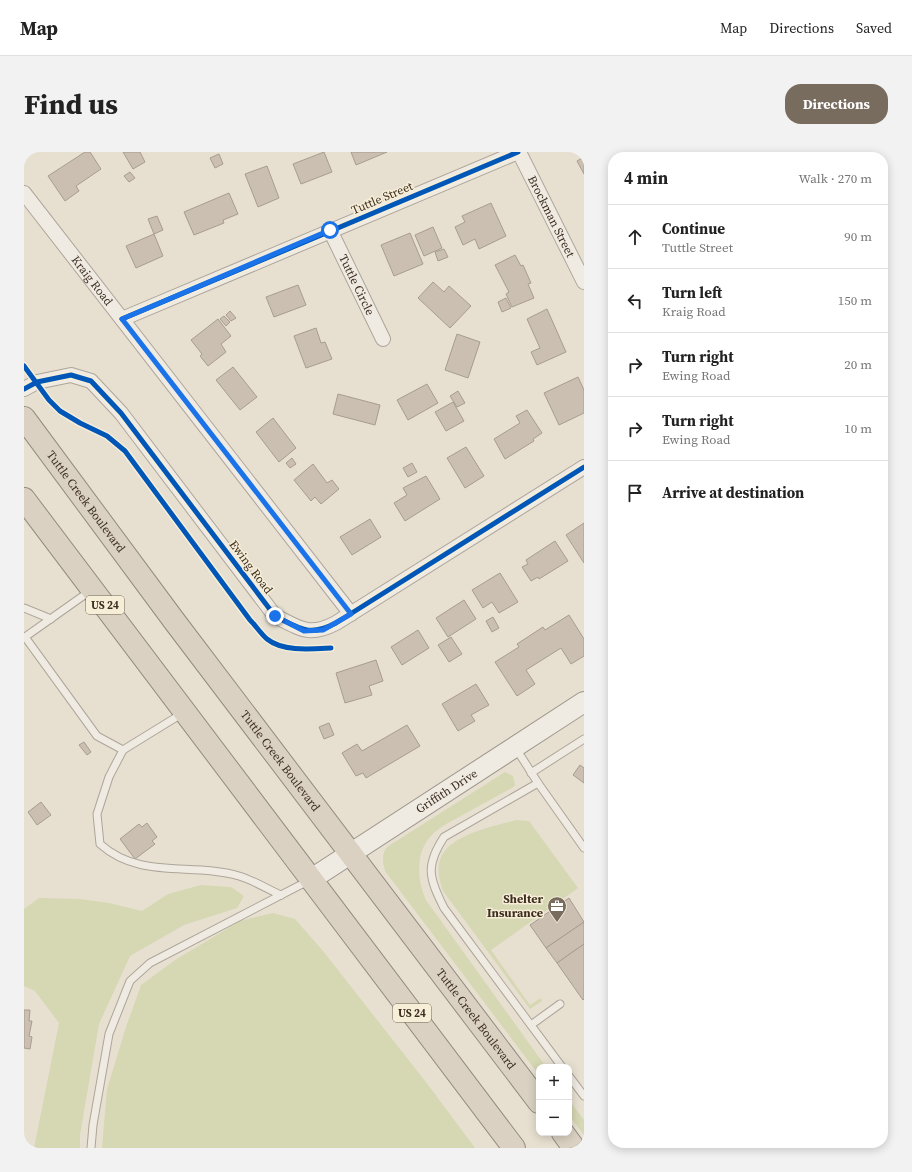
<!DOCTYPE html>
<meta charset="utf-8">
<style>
body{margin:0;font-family:"Source Serif 4",serif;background:#f2f2f2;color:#222}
.controls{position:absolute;right:12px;bottom:12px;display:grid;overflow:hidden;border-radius:8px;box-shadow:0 2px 10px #0003}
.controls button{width:36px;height:36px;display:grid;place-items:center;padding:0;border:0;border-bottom:1px solid #e0e0e0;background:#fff;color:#222;font:20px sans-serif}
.stop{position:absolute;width:12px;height:12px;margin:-9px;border:3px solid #1a73e8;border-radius:50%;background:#fff}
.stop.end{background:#1a73e8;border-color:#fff;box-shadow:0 1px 4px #0008}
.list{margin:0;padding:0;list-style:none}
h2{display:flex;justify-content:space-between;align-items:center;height:52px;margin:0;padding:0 16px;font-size:17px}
h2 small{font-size:13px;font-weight:400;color:#767676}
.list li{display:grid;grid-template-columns:26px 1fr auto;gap:12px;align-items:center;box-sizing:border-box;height:64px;padding:0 16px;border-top:1px solid #e0e0e0}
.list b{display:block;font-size:15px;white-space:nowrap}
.list p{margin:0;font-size:13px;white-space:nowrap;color:#767676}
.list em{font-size:13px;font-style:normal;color:#767676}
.icon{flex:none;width:22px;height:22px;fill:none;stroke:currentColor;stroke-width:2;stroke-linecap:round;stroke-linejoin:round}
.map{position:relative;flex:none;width:560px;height:996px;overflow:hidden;border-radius:16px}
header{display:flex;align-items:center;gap:24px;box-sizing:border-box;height:56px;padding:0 20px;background:#fff;border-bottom:1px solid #e0e0e0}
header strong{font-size:19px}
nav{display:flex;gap:22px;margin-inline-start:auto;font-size:14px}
.intro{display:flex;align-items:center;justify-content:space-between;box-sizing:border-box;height:96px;padding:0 24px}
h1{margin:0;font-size:28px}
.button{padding:10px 18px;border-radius:16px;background:#786c5e;color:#fff;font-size:14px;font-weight:700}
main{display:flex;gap:24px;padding:0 24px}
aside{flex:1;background:#fff;border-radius:16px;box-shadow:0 2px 10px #0003}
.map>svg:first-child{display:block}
</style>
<header>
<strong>Map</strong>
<nav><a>Map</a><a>Directions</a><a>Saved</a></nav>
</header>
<div class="intro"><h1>Find us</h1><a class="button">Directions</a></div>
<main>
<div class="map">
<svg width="560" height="996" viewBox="0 0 560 996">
<rect width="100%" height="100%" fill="#e7e0d1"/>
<g fill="#d6d7b3">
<path d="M481,620L489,624L491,633L488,636C473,644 459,652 444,660C432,667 417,673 407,684C391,701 393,728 402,748L522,915H515V923L361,719C359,710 357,703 363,695Z"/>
<path d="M493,668L505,669L554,736L467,798L506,853L517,846L518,849L506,857L419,739C415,727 412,714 418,703C429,682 472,673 493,668Z"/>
<polygon points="177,733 207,735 220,744 213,756 160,773 106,804 75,872 56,983 56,996 10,996 35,871 11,839 0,834 0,757 15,746 56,747 85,751 118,759 144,742"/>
<polygon points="249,761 271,767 299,799 405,934 451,996 78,996 83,937 102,875 117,833 151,808 216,769"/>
<polygon points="545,948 560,968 560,983 545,963"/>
</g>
<g fill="#cbbfb2" stroke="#a89c90">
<polygon points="61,0 66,0 77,17 52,34 55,39 41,49 24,24"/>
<polygon points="99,0 116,0 121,10 109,17"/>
<polygon points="300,0 308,20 277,32 269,12"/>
<polygon points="327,0 363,0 332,13"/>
<polygon points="195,2 199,12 191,16 186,6"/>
<polygon points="560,5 560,22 553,9"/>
<polygon points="243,14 255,46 234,55 221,22"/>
<polygon points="106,20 111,26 105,30 100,24"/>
<polygon points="205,41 214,62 199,68 200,71 170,83 160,60"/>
<polygon points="467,51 482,84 455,97 451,87 439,93 431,75 441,70 438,64"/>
<polygon points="133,64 139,78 130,82 124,67"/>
<polygon points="409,75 418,96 400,104 391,83"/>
<polygon points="386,81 399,112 370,124 357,93"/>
<polygon points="130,82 139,104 112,116 102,94"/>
<polygon points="420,97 424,105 414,109 411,100"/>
<polygon points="491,103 497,114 499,113 507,131 504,132 510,146 488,155 482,142 485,140 471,113"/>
<polygon points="409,130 420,140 425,134 447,154 426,176 394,146"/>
<polygon points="274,133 282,153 250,165 242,145"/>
<polygon points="482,146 487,156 478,160 474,150"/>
<polygon points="523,157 542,200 513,213 507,200 516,196 503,167"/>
<polygon points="206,159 212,166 207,169 202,163"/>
<polygon points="200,164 206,170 202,174 196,167"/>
<polygon points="194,167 207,184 197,192 202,200 184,214 176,204 178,202 167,188"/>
<polygon points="292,176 297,191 301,190 308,207 282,216 270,184"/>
<polygon points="433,182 456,190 444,226 421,218"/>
<polygon points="209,215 233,245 216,258 192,228"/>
<polygon points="554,225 560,238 560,261 535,273 520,241"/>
<polygon points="403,232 414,251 384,268 373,248"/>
<polygon points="434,239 441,251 433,255 426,244"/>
<polygon points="314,242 356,253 351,273 309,262"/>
<polygon points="429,250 440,269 422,279 411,260"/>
<polygon points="503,258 518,281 509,287 510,289 481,307 470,287 496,271 492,264"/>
<polygon points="249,266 272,296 255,310 232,280"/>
<polygon points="442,295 460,324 441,336 423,306"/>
<polygon points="268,306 272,312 266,316 262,311"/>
<polygon points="388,311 393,320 384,325 379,316"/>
<polygon points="289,312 303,331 308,328 315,337 297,352 291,345 287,349 270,328"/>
<polygon points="402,324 416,347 381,369 370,351 383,343 379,336"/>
<polygon points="346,367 357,385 328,403 316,385"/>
<polygon points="560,371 560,411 542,383"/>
<polygon points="531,389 544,409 515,427 514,425 507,429 498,415 504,412 502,408"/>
<polygon points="476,421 494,450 475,461 468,450 459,456 448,438"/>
<polygon points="440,448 452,467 424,485 412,466"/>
<polygon points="545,463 560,487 560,504 547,512 537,496 502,518 511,532 493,544 471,510 495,495 493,492 519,475 521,478"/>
<polygon points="469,465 475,476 468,480 462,469"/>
<polygon points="394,478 405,496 378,513 367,495"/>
<polygon points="427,485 438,502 425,510 414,493"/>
<polygon points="352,508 359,529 345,534 348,543 321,551 312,521"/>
<polygon points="452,532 465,553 447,563 451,569 434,579 418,552"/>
<polygon points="305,571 310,583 300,587 295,575"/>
<polygon points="383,573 396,594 342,626 339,621 332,624 318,601 333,592 338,599"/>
<polygon points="60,590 67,600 63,603 55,593"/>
<polygon points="556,613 560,616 560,631 549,623"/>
<polygon points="17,650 27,663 13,673 4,660"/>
<polygon points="123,671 133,685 128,689 131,692 111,707 96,687 115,672 118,675"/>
<polygon points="545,746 560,770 522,796 506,773"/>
<polygon points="560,770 560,792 533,811 522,796"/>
<polygon points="560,792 560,847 559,848 533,811"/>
<polygon points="0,858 6,858 5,869 8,869 5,884 8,885 6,897 0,896"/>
</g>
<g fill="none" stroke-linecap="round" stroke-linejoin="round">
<defs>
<g id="lane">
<polyline points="66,439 1,485 73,584 99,598"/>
<polyline points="0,456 27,467"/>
<path d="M159,561L99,598L85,625L73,662L76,692C116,728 168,710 215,724C229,728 243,737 257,743"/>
<polyline points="491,595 514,631 560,696"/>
<polyline points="507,621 560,587"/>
<path d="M514,631L420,685C401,714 405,726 420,756L538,915"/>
<polyline points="507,873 536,852"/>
<polyline points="545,924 560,944"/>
<polyline points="67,996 69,973 85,882 106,829 126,811 284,729"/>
</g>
<g id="street">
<path id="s1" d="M495,0L560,130"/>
<path id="s2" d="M0,41L327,462"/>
<path id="s3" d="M306,78L359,187"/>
<polyline points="98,167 494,0"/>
<path d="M0,237L13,230L47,223L67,229L97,261L251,464C277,477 285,485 312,471L560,315"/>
</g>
<g id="secondary">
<path id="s4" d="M286,728L560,550"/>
</g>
<g id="highway">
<path id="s5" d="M0,266L151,470L515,950"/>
<polyline points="0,347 490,996"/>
<polyline points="539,981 550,996"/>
</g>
</defs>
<use href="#lane" stroke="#ada599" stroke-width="9"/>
<use href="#street" stroke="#ada599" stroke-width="16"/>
<use href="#secondary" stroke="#9c958a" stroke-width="22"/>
<use href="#highway" stroke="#928b80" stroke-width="24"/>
<use href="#lane" stroke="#efebe3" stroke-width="7"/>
<use href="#street" stroke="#efebe3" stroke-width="14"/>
<use href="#secondary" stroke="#efebe3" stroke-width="20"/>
<use href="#highway" stroke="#dad1c2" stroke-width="22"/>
<defs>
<g id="cycleway">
<polyline points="98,167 494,0"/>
<path d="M0,214L25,248L36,259L56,271L83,284L101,299L226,468C232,474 237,482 243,487C259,500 288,497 307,496"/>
<path d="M0,237L13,230L47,223L67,229L97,261L251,464C277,477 285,485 312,471L560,315"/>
</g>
</defs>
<use href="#cycleway" stroke="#f7eed8" stroke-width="8"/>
<use href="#cycleway" stroke="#0057b8" stroke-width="5"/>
</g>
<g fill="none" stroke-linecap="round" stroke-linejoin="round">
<polyline stroke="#1a73e8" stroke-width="5" points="251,464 280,479 299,478 327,462 98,167 306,78"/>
</g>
<defs>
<symbol id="office-pin" viewBox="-11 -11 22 30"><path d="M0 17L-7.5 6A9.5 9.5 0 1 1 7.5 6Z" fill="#786c5e" stroke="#f7eed8"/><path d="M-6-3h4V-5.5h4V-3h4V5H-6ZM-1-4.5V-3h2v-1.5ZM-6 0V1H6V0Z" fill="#fff"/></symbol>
</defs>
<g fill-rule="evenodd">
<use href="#office-pin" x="522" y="743" width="22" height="30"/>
</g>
<g text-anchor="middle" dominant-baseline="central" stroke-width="3" stroke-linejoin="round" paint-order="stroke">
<g fill="#f7eed8" stroke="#756857" stroke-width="1">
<rect x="62" y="444" width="38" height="18" rx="3"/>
<rect x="369" y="852" width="38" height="18" rx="3"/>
</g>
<g font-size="11" font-weight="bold" fill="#3d2e20">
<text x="81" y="453">US 24</text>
<text x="388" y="861">US 24</text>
</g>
<g font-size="12" fill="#3d2e20" stroke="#f7eed8">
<text transform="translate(358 46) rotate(-23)">Tuttle Street</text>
<text stroke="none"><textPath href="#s1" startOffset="72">Brockman Street</textPath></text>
<text stroke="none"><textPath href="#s2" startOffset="111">Kraig Road</textPath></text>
<text stroke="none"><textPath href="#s3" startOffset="61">Tuttle Circle</textPath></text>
<text stroke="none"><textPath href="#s5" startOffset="104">Tuttle Creek Boulevard</textPath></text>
<text transform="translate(227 415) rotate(53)">Ewing Road</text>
<text stroke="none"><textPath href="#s5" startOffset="428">Tuttle Creek Boulevard</textPath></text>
<text stroke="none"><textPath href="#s4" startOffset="163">Griffith Drive</textPath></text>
<text stroke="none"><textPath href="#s5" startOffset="752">Tuttle Creek Boulevard</textPath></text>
</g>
<g font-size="12" font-weight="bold" fill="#3d2e20" stroke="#f7eed8" text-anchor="end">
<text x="519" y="747">Shelter<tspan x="519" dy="14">Insurance</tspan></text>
</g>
</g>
</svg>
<div class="controls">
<button>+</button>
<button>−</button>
</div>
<div class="stop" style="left:306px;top:78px"></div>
<div class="stop end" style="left:251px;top:464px"></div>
</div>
<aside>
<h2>4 min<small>Walk · 270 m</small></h2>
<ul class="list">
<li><svg class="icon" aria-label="ahead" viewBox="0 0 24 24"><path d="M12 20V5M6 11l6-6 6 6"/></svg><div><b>Continue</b><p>Tuttle Street</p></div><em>90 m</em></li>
<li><svg class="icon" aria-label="left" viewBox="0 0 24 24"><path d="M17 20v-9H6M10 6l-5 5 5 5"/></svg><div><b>Turn left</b><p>Kraig Road</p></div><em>150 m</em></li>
<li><svg class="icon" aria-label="right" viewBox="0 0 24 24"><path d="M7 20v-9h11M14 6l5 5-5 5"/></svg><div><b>Turn right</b><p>Ewing Road</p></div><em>20 m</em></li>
<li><svg class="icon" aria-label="right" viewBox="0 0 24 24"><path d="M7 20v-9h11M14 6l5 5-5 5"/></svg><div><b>Turn right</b><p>Ewing Road</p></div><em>10 m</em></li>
<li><svg class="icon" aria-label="arrive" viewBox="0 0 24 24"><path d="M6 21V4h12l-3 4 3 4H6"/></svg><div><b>Arrive at destination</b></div></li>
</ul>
</aside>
</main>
